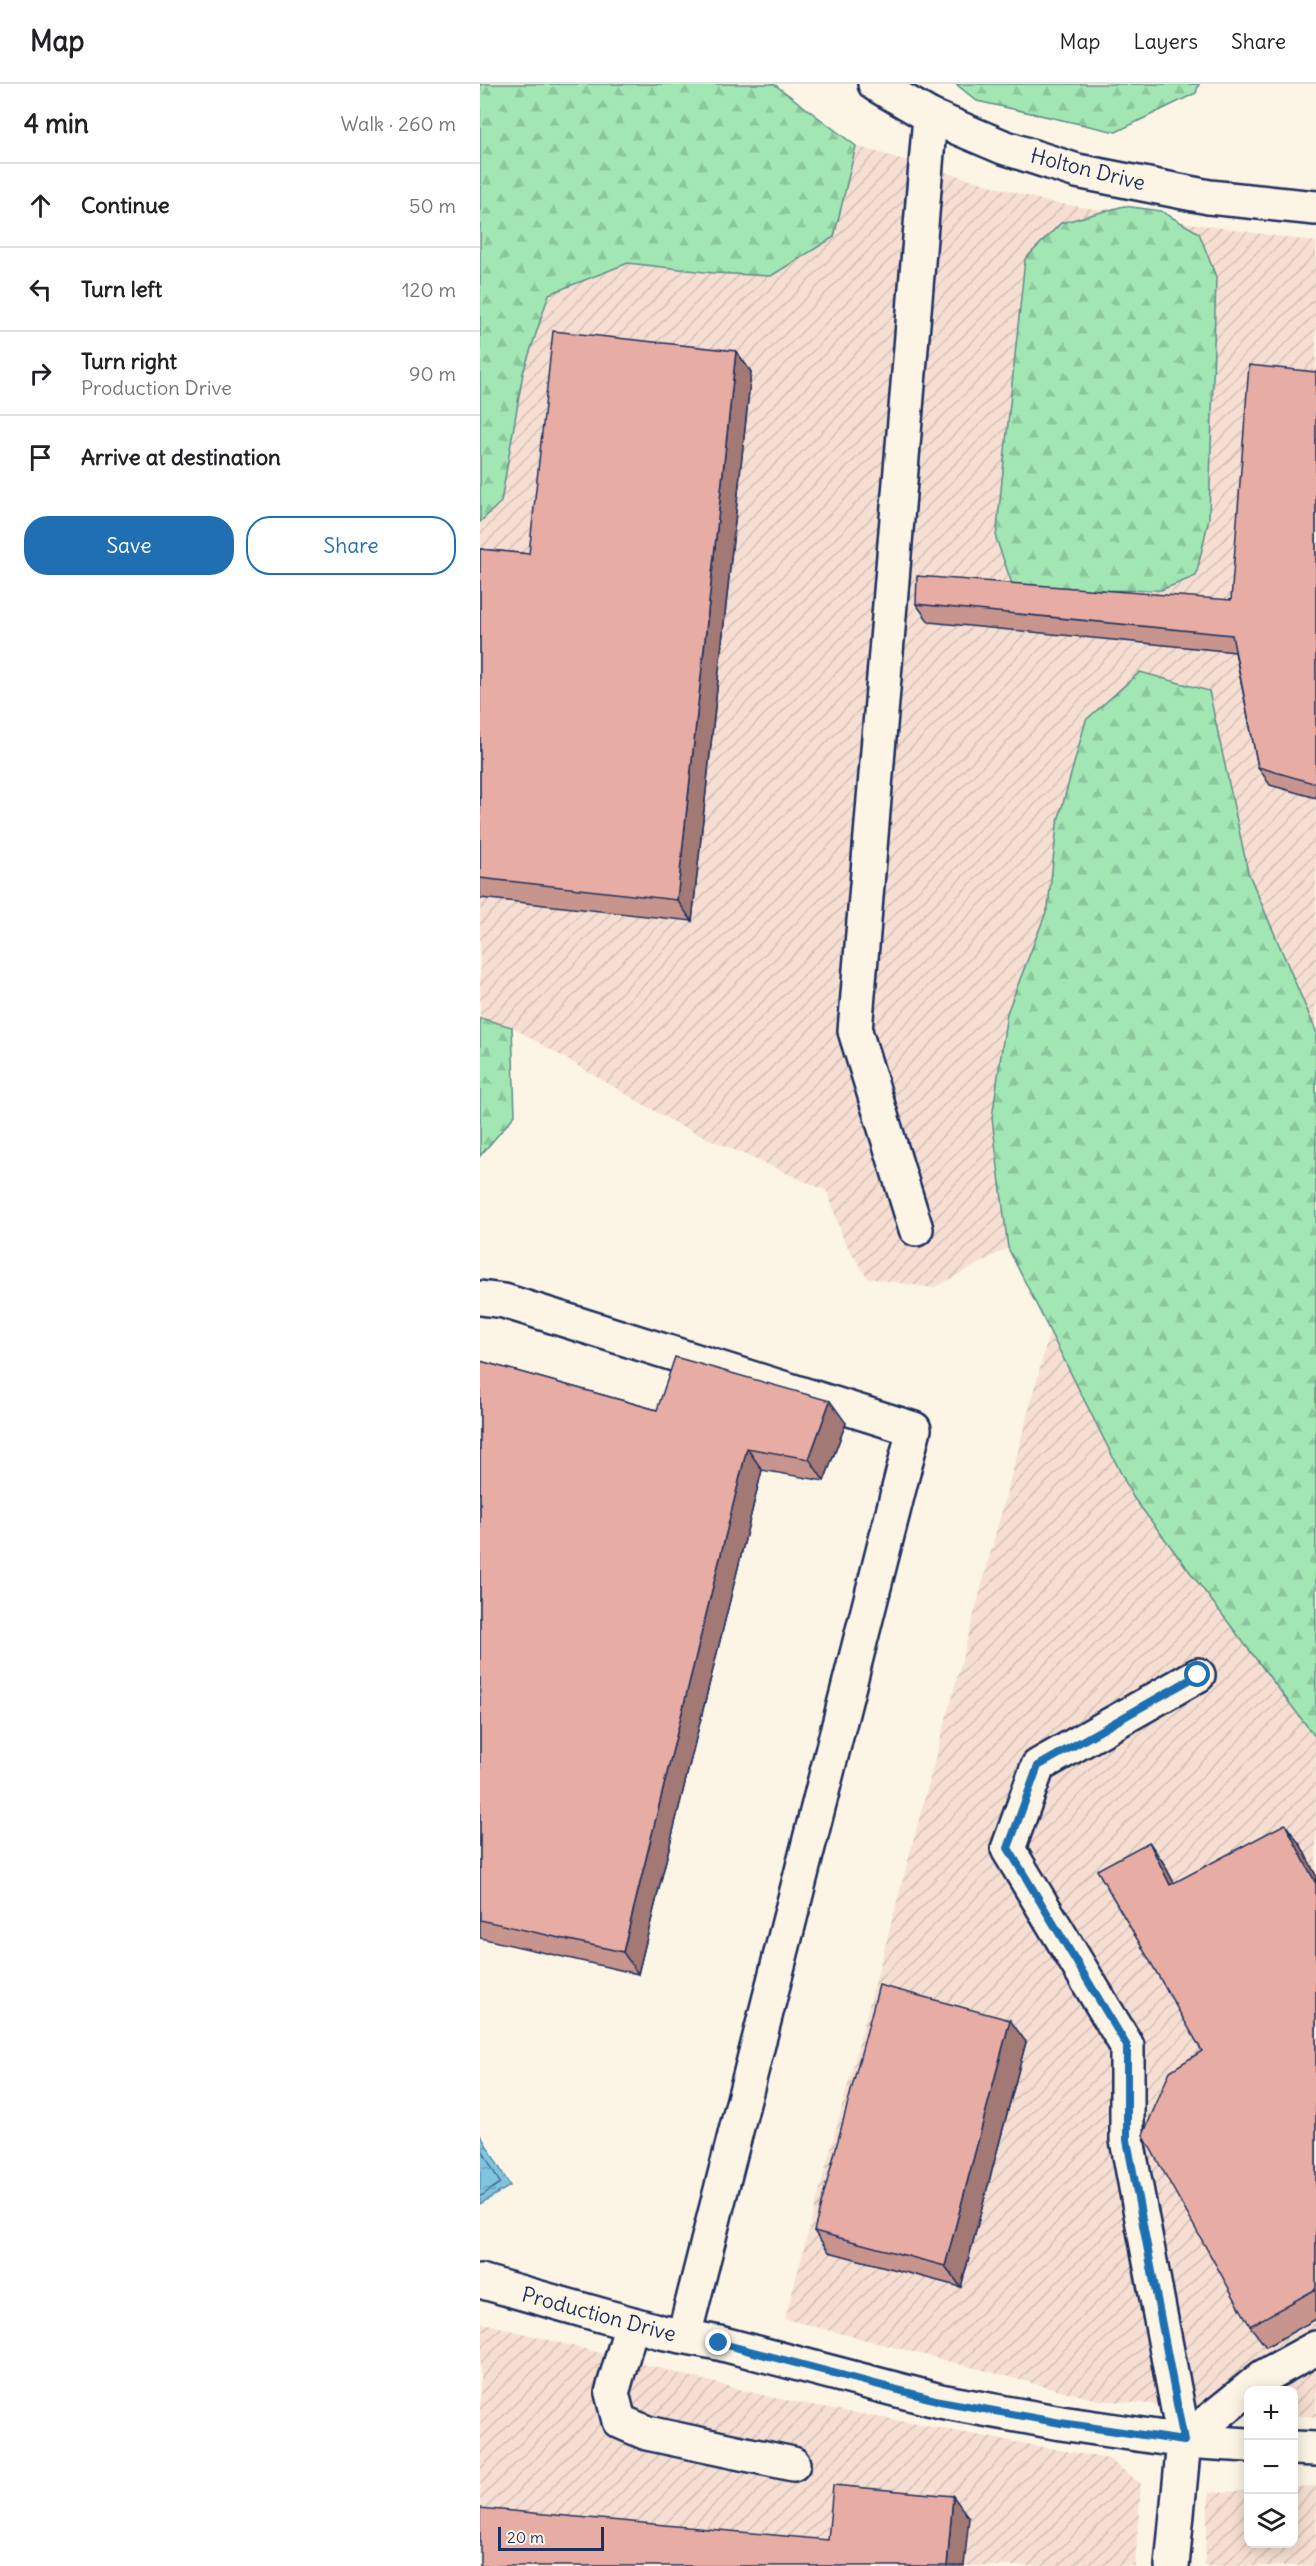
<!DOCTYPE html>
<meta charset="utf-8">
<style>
body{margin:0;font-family:Delius,sans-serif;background:#f6f6f6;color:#202124}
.controls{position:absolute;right:18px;bottom:18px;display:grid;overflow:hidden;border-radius:12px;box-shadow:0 3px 15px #0003}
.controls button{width:54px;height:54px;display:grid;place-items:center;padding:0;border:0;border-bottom:2px solid #e0e0e0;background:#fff;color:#202124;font:30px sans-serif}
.scale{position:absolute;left:18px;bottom:15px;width:106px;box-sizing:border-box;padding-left:6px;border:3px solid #1b2f5e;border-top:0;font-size:16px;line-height:21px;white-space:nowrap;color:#1b2f5e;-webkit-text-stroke:4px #fcf5e5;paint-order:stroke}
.stop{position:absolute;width:18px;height:18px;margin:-14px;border:4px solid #1f6fb2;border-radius:50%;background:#fff}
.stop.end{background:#1f6fb2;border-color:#fff;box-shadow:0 2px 6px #0008}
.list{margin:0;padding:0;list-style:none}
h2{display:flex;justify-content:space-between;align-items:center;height:78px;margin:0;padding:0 24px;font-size:26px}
h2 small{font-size:20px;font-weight:400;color:#757577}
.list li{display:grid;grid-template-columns:39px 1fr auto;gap:18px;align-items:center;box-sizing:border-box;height:84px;padding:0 24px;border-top:2px solid #e0e0e0}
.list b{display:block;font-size:22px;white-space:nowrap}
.list p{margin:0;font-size:20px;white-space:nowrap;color:#757577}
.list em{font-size:20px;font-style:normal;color:#757577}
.actions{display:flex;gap:12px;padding:18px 24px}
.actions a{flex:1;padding:14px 0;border:2px solid #1f6fb2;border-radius:24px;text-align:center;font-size:21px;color:#1f6fb2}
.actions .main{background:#1f6fb2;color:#fff}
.icon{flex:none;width:33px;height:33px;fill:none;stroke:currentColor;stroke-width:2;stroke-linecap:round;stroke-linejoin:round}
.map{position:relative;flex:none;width:836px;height:2482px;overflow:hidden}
header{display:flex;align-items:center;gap:36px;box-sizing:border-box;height:84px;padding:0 30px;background:#fff;border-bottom:2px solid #e0e0e0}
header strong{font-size:28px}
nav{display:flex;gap:33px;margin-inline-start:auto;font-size:21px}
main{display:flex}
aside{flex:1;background:#fff}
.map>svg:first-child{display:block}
</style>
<header>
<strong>Map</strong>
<nav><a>Map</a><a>Layers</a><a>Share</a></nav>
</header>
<main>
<aside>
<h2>4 min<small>Walk · 260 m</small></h2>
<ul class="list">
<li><svg class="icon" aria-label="ahead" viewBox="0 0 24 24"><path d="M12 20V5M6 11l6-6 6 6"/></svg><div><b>Continue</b></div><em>50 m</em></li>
<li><svg class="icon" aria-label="left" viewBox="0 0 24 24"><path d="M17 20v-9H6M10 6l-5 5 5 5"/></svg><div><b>Turn left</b></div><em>120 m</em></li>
<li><svg class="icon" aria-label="right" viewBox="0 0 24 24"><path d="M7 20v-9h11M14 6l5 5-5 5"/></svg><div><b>Turn right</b><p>Production Drive</p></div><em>90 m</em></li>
<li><svg class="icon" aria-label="arrive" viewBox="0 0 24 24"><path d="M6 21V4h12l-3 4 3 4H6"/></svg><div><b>Arrive at destination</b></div></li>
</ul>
<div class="actions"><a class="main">Save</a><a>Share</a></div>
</aside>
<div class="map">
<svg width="836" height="2482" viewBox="0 0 836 2482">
<defs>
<pattern id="industrial-furrows" width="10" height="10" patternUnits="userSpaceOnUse" patternTransform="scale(1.5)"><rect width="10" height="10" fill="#f6dfd2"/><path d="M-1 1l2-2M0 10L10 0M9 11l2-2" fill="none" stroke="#d2c0b7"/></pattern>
<pattern id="forest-firs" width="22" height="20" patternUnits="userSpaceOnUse" patternTransform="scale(1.5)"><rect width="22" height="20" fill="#a2e7b3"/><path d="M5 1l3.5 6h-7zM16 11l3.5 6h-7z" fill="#8bc69c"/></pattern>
<pattern id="water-ripples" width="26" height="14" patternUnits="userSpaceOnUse" patternTransform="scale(1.5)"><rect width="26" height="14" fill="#7fc5e0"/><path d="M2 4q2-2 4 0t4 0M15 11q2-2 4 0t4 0" fill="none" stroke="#67a0b9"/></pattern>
</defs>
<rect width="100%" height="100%" fill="#fcf5e5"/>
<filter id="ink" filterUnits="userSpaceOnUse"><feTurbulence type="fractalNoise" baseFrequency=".0167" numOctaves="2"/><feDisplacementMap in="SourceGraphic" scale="12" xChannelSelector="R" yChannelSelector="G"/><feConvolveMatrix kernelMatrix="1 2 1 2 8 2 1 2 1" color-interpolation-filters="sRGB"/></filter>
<g filter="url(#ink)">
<g fill="url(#industrial-furrows)">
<polygon points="376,62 568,118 836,158 836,947 768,788 729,607 577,741 568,823 527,929 512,1034 528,1164 453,1204 388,1194 364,1157 347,1107 200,1042 32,943 0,934 0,438 21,418 43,289 69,210 148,179 234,189 354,153"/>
<polygon points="570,1247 653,1413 836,1654 836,2333 814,2331 814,2306 768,2306 768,2328 618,2316 305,2235"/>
<polygon points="0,2238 294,2314 629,2375 661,2400 655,2482 0,2482"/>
<polygon points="836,2402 836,2482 724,2482 729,2409 768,2406 768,2460 814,2460 814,2403"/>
</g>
<g fill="url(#forest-firs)" stroke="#5e8b88" stroke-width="1.5">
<polygon points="0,0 294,0 376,62 354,153 291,192 234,189 148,179 69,210 43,289 21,418 0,438"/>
<polygon points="476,0 719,0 716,9 636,48 497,17"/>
<polygon points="644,122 681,127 719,149 736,193 729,434 716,492 681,506 575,507 532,500 516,454 545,175 581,139"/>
<polygon points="660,588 729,607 768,788 836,947 836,1654 653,1413 528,1164 512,1034 527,929 568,823 577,741 606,636"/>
<polygon points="0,934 32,943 35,1031 0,1072"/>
</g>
<polygon fill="url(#water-ripples)" stroke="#5789ac" stroke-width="1.5" points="0,2050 30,2102 0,2120"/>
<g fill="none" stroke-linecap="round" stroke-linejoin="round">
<polyline stroke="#436b92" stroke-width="1.5" points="0,2062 20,2099 0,2113"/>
<defs>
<g id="minor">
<polyline points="395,0 450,32 523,63 597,87 729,113 836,124"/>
<polyline points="436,1145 375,947 450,32"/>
<polyline points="0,1214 24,1217 434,1345 204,2252"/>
<polyline points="0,2197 181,2248 239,2259 460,2317 581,2339 704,2357 768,2361"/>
<polyline points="152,2240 132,2309 139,2337 167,2349 313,2380"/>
<polyline points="704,2357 783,2293 836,2264"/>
<polyline points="814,2364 836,2365"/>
<polyline points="692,2482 704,2357 647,2056 647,1962 528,1765 558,1682 718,1591"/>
</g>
</defs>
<use href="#minor" stroke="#1b2f5e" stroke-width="38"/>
<use href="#minor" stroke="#fcf5e5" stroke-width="33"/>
</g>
<g fill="#c7958e" stroke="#1b2f5e" stroke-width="1.5">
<polygon points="256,267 271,288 212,837 0,814 0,465 49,470"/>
<polygon points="836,288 836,714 790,701 778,683 755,568 449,538 436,520 751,516"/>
<polygon points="0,1277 177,1326 366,1339 344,1397 282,1386 158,1890 0,1854"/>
<polygon points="669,1758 684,1780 694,1799 821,1762 836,1792 836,2235 786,2263 770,2242 722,1967"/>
<polygon points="546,1958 481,2203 349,2168 334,2147"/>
</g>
<g fill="#a27974" stroke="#1b2f5e" stroke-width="1.5">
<polygon points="256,267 271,288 212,837 197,816"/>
<polygon points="350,1317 366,1339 344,1397 329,1375"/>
<polygon points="267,1364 282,1386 158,1890 143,1868"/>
<polygon points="805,1740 821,1762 836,1792 836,1800"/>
<polygon points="669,1758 684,1780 706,1822 690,1801"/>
<polygon points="530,1936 546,1958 481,2203 465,2182"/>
<polygon points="473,2412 489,2434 484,2482 467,2482"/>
</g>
<g fill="#e7ada5" stroke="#1b2f5e" stroke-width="1.5">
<polygon points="73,247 256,267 197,816 0,794 0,465 49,470"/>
<polygon points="769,281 836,288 836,696 833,699 778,683 752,551 436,520 437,492 751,516"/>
<polygon points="195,1273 350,1317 329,1375 267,1364 143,1868 0,1836 0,1277 177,1326"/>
<polygon points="805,1740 836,1800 836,2205 770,2242 663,2051 690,1987 722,1967 617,1786 669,1758 690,1801"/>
<polygon points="399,1901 530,1936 465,2182 334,2147"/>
<polygon points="353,2401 473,2412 467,2482 0,2482 0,2424 348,2456"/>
</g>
</g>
<g fill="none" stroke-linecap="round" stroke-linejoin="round" filter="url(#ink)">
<polyline stroke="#1f6fb2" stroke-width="8" points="239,2259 460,2317 581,2339 704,2357 647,2056 647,1962 528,1764 558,1682 718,1591"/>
</g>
<g text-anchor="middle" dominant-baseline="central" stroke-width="5" stroke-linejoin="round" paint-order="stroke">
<g font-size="21" fill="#1b2f5e" stroke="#fcf5e5">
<text transform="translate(608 85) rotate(14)">Holton Drive</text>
<text transform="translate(119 2230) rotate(15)">Production Drive</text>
</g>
</g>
</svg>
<div class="controls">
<button>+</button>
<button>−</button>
<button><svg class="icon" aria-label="layers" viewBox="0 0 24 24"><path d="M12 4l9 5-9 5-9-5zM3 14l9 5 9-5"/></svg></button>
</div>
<div class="scale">20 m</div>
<div class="stop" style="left:718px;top:1591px"></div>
<div class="stop end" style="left:239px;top:2259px"></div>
</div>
</main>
